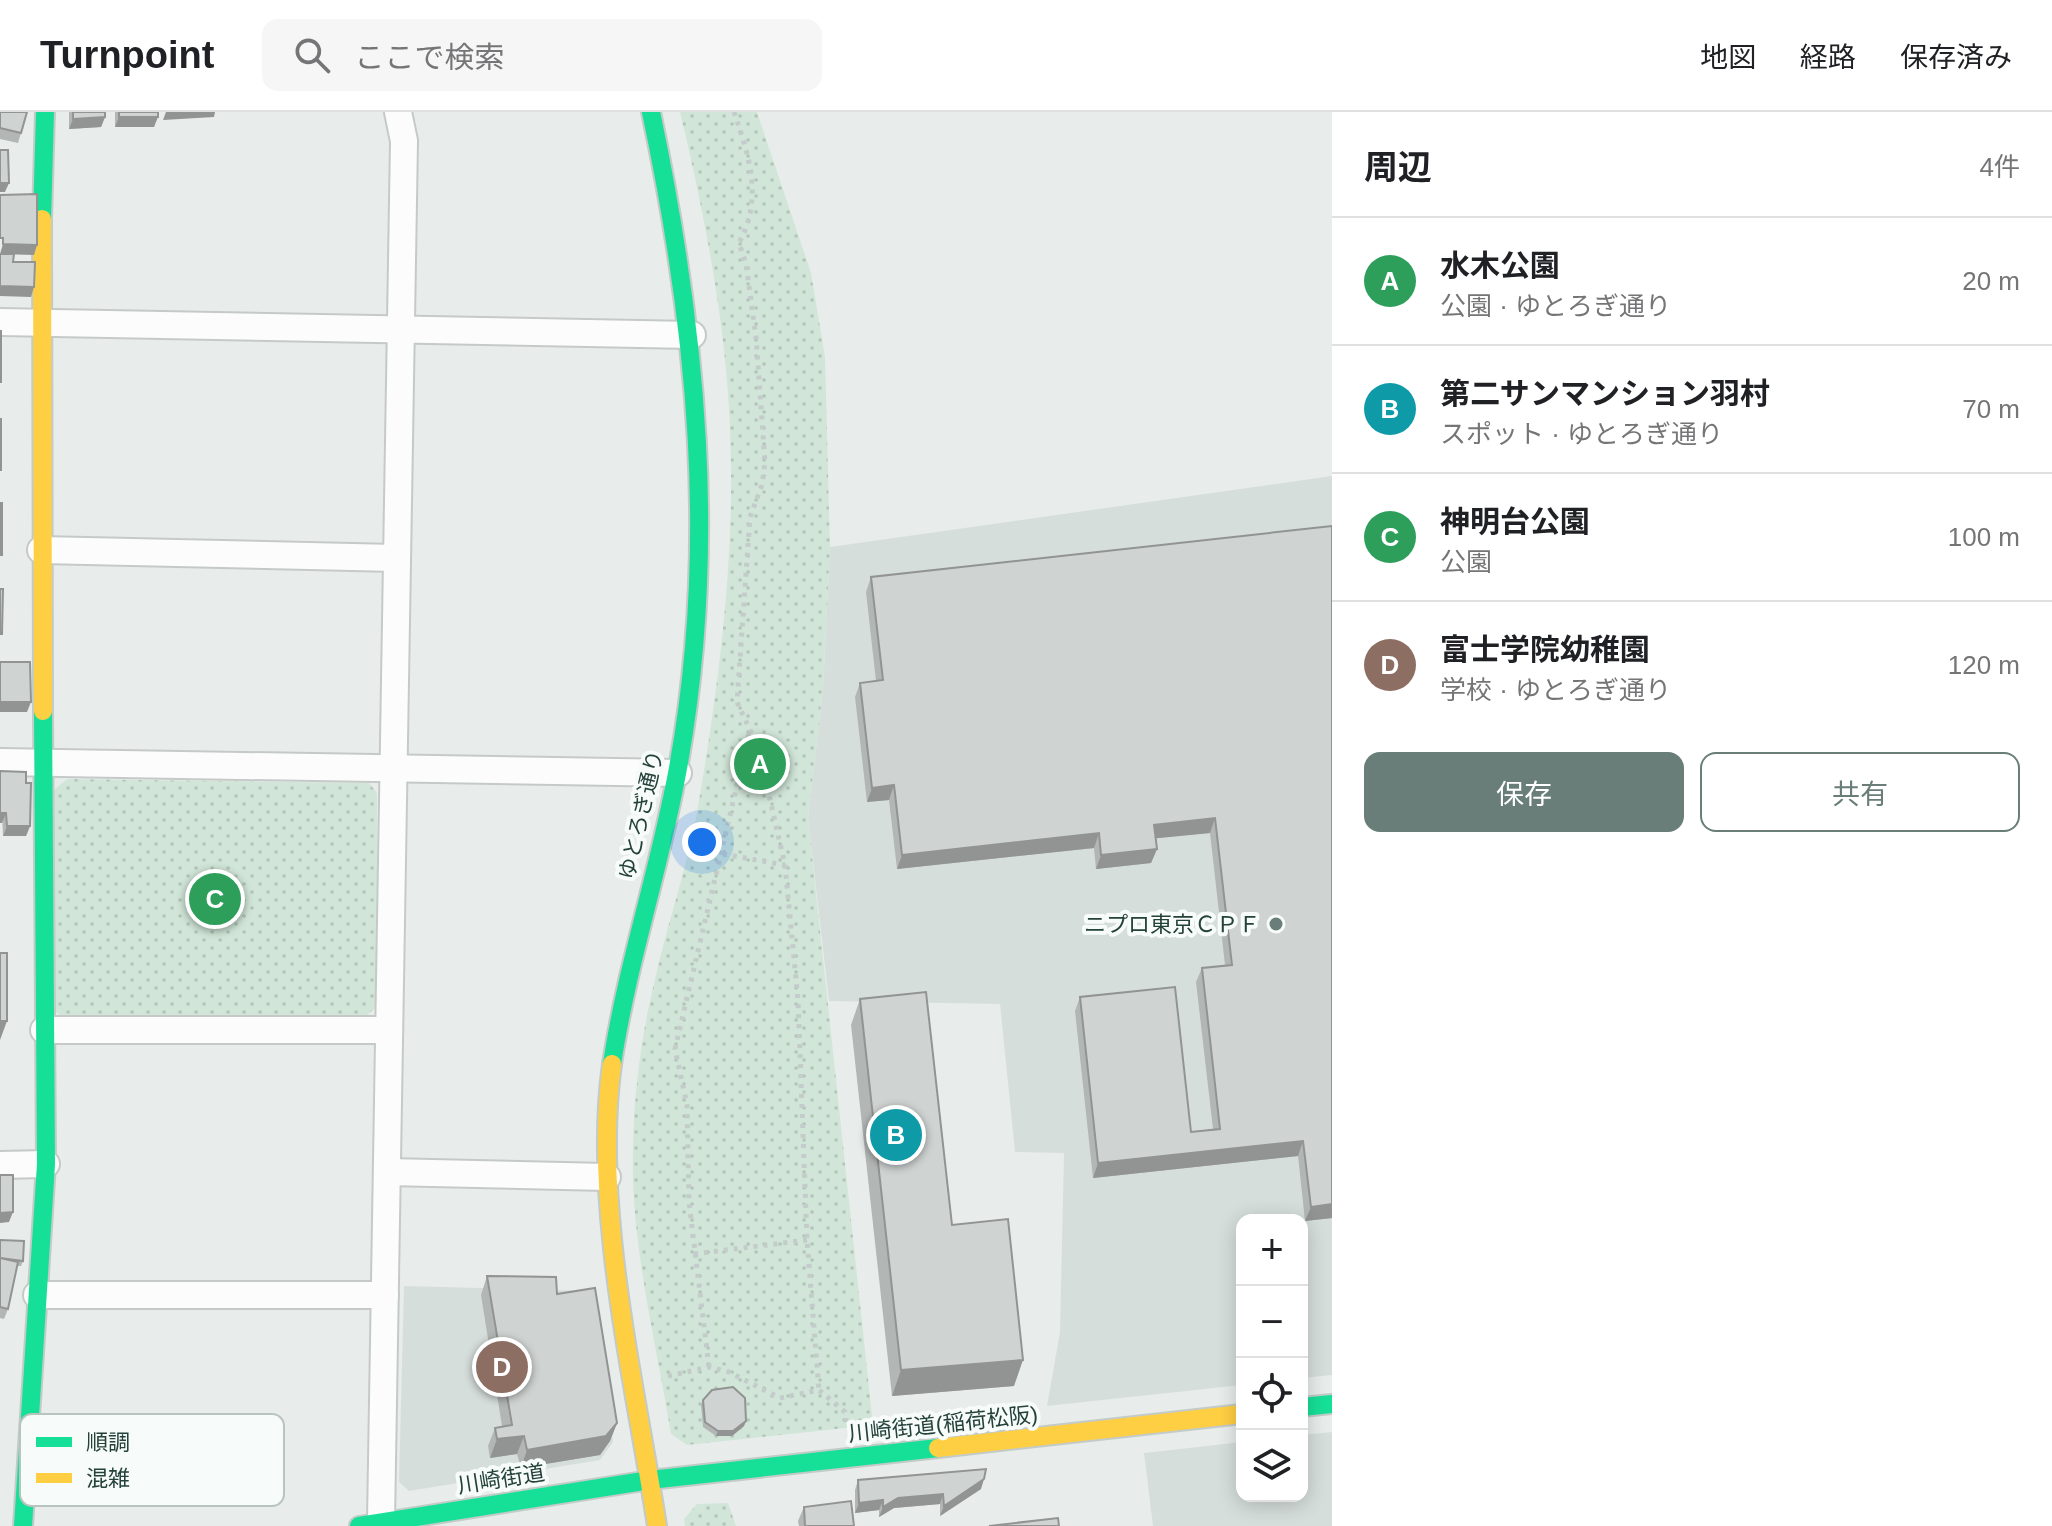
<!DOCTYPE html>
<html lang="ja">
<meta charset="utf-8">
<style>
body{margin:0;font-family:Arial,"Noto Sans JP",sans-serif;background:#f6f6f6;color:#202124}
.controls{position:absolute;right:24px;bottom:24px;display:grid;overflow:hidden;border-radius:16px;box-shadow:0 4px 20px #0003}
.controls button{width:72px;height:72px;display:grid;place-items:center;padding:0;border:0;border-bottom:2px solid #e0e0e0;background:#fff;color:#202124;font:40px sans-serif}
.you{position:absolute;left:702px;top:730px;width:28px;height:28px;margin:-20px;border:6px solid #fff;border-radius:50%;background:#1a73e8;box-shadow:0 0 0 12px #1a73e833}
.badge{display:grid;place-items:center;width:52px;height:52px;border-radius:50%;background:#697e78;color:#fff;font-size:26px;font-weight:700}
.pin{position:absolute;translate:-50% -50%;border:4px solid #fff;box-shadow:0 2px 8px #0006}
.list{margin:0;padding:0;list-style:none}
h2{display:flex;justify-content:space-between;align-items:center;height:104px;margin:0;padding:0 32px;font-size:34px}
h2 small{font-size:26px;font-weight:400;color:#757577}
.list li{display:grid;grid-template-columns:52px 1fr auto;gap:24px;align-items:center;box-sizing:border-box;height:128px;padding:0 32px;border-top:2px solid #e0e0e0}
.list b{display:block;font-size:30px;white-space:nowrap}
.list p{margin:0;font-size:26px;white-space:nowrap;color:#757577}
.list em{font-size:26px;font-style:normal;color:#757577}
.actions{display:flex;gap:16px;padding:24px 32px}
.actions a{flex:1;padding:18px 0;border:2px solid #697e78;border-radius:16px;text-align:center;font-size:28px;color:#697e78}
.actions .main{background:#697e78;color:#fff}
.icon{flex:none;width:44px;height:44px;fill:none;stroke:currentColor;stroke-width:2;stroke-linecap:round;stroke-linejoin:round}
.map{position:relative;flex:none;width:1332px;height:1414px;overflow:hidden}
header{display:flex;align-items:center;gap:48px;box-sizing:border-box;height:112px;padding:0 40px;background:#fff;border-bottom:2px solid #e0e0e0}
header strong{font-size:38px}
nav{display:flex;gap:44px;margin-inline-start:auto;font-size:28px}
.search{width:560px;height:72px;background:#f6f6f6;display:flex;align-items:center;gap:20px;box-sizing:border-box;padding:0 28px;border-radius:16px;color:#757577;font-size:30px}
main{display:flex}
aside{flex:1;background:#fff}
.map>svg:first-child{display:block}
</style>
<header>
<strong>Turnpoint</strong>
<div class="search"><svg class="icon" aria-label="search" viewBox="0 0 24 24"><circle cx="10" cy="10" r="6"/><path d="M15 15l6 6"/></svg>ここで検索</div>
<nav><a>地図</a><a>経路</a><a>保存済み</a></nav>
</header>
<main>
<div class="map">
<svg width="1332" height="1414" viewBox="0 0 1332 1414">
<defs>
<pattern id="green-dots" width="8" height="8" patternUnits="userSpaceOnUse" patternTransform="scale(2)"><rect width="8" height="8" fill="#d1e6d8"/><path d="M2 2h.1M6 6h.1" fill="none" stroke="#b3c6ba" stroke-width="1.8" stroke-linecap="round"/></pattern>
</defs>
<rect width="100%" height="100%" fill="#e8edeb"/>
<g fill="#d6dedb">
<polygon points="1332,364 1332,1263 1302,1266 1302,1108 1242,1108 1242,1273 1047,1294 1060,1220 1064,1041 1015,1040 1000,892 829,889 808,706 823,576 830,435"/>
<polygon points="404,1174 589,1179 613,1330 600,1348 409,1379 399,1370"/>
<polygon points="1332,1320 1332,1414 1153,1414 1144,1341 1242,1330 1242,1384 1302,1384 1302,1323"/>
</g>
<g fill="url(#green-dots)">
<path d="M680,0H757L811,161L825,245L830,435L823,576L808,706L873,1313L687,1333L671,1322C656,1229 630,1130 633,1036C634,977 642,919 656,863C668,810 686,759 696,706C716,592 732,475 731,359C731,238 708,117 680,0Z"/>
<polygon points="67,667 369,671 377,681 377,894 362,908 66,908 51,896 54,678"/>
<polygon points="728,1391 736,1414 685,1414 684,1407 697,1392"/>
</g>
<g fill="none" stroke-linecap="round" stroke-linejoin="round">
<defs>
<g id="street">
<polyline points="0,210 692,223"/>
<polyline points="41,438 396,446"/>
<polyline points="0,650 678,661"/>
<polyline points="44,918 389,918"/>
<polyline points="0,1053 46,1052"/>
<polyline points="387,1060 607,1065"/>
<polyline points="37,1183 385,1183"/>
<polyline points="381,1409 404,29 398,0"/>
</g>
<g id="fast">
<polyline points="42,107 45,0"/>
<path d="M612,952C627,852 660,756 678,656C718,436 697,218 651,0"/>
<polyline points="1302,1295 1332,1292"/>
<polyline points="23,1414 46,1052 43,599"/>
<polyline points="359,1414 650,1368 938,1336"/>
</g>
<g id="slow">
<polyline points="42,107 43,599"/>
<path d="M612,952C592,1095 635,1271 657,1414"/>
<polyline points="938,1336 1242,1302"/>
</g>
</defs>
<use href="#street" stroke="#c5cac8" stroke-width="30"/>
<use href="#fast" stroke="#c3cbc8" stroke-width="22"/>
<use href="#slow" stroke="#c3cbc8" stroke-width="22"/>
<g stroke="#c3ccca" stroke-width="5" stroke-dasharray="4 6" stroke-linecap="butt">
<path d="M734,0C750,47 763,86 739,131L746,152L756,225L765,350L762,373L750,405L737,590L758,635L785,753L798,888L807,1128L819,1278"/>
<polyline points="723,742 785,753"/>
<polyline points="694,1142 807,1128"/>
<polyline points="709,1255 689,1090 687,993 675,937 749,622"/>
<polyline points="668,1264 709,1255 729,1260 780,1286 819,1278 845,1300 847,1315"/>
</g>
<use href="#street" stroke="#fcfcfc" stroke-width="26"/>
<use href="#fast" stroke="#16e098" stroke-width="18"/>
<use href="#slow" stroke="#ffcf43" stroke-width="18"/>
</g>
<g fill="#b2b6b5">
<polygon points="0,0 21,21 18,31 0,27"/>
<polygon points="69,0 105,0 105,5 101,15 69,17"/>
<polygon points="115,0 158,0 154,15 115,15"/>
<polygon points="1332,414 1332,1106 1305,1109 1298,1044 1093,1066 1075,899 1080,885 1191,1020 1213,1017 1196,870 1202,856 1225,853 1210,721 1156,726 1157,737 1151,751 1096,757 1094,736 897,757 889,688 867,690 855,585 860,571 876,569 866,480 871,465"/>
<polygon points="0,659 30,714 26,724 3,724"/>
<polygon points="860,887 952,1113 1014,1274 892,1284 851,913"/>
<polygon points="0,1128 23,1149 21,1154 17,1154 8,1197 4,1207 0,1206"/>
<polygon points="487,1164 557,1182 617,1311 610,1329 600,1343 521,1356 517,1342 490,1346 488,1334 495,1316 502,1314 481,1183"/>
<polygon points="703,1288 746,1309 744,1314 732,1324 716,1324 703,1315 701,1293"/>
<polygon points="858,1368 981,1377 940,1404 940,1392 894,1396 879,1405 879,1398 855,1401 855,1378"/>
<polygon points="804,1395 854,1414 799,1414 798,1409"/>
</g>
<g fill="#919493">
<polygon points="166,0 215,0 214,5 163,8"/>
<polygon points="105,5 101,15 69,17 73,7"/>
<polygon points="119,5 158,5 154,15 115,15"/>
<polygon points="0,71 9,71 5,80 0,80"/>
<polygon points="3,132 37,133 34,143 0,142"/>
<polygon points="0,174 34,175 31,185 0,184"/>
<polygon points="0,590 31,590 27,600 0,600"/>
<polygon points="894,673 889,688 867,690 872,676"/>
<polygon points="0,701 6,701 2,711 0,711"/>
<polygon points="1215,706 1210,721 1149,727 1154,713"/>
<polygon points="7,714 30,714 26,724 3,724"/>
<polygon points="1099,721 1094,736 897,757 902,743"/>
<polygon points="1157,737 1151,751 1096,757 1101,743"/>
<polygon points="0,909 7,909 0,928"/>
<polygon points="1303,1029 1298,1044 1093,1066 1098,1051"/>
<polygon points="1332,1092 1332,1106 1305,1109 1311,1095"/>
<polygon points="13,1100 9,1110 0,1111 0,1101"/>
<polygon points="1023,1248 1014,1274 892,1284 901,1258"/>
<polygon points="746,1309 744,1314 732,1324 716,1324 718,1319"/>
<polygon points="617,1311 610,1329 600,1343 521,1356 527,1338"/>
<polygon points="524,1324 517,1342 490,1346 497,1327"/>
<polygon points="984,1367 981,1377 940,1404 944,1394"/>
<polygon points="943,1382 940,1392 894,1396 879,1405 883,1395 898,1386"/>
<polygon points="883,1388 879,1398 855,1401 859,1391"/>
</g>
<g fill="#cfd4d2" stroke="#919493" stroke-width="2">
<polygon points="0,0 27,0 21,21 0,16"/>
<polygon points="73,0 105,0 105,5 73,7"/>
<rect x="119" y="0" width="39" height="5"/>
<polygon points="0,38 8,38 9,71 0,71"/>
<polygon points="37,82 37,133 3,132 3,126 0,126 0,83"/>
<polygon points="0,142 14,142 13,150 35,150 34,175 0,174"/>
<rect x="0" y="219" width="1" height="51"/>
<rect x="0" y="307" width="1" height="51"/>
<rect x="0" y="391" width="2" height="52"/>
<polygon points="1332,414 1332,1092 1311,1095 1303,1029 1098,1051 1080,885 1175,875 1191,1020 1220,1017 1202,856 1232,853 1215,706 1154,713 1157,737 1101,743 1099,721 902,743 894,673 872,676 860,571 883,568 871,465"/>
<polygon points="0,477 3,477 2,522 0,522"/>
<polygon points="0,550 30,550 31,590 0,590"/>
<polygon points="0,659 26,660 26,671 31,671 30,714 7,714 6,701 0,701"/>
<rect x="0" y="841" width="7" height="68"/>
<polygon points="926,880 952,1113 1008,1107 1023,1248 901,1258 860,887"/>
<polygon points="0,1063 13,1063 13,1100 0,1101"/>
<polygon points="0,1128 24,1129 23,1149 0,1146"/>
<polygon points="0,1146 18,1150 8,1197 0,1195"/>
<polygon points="487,1164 556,1165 557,1182 595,1176 617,1311 606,1324 527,1338 524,1324 497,1327 495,1316 512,1313"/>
<polygon points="733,1275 745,1286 746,1309 733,1319 718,1319 705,1310 703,1288 712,1278"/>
<polygon points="986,1357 984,1367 944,1394 943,1382 898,1386 883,1395 883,1388 859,1391 858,1368"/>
<polygon points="851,1389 854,1414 805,1414 804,1395"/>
<polygon points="1058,1406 1059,1414 989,1414"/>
</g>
<circle fill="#697e78" stroke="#f7fbf9" stroke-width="3" cx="1276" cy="812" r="8"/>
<g text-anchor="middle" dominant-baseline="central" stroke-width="8" stroke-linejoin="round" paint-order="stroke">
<g font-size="22" fill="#24423a" stroke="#f7fbf9">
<text transform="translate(641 703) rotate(-77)">ゆとろぎ通り</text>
<text transform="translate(943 1312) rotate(-6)">川崎街道(稲荷松阪)</text>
<text transform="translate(501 1367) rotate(-9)">川崎街道</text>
</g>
<g font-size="22" fill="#24423a" stroke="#f7fbf9" text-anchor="end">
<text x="1260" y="812">ニプロ東京ＣＰＦ</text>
</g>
</g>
<rect x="20" y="1302" width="264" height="92" rx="12" fill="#f7fbf9" stroke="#b8c4c0" stroke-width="2"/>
<rect x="36" y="1325" width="36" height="10" fill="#16e098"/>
<rect x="36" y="1361" width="36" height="10" fill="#ffcf43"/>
<g font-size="22" fill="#24423a">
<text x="86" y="1338">順調</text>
<text x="86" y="1374">混雑</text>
</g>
</svg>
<div class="controls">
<button>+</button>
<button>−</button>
<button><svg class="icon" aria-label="locate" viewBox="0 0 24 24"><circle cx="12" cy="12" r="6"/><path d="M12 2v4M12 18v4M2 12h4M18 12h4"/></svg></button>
<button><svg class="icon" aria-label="layers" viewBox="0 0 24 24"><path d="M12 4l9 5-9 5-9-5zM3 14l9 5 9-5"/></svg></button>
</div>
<div class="you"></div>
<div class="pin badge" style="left:760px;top:652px;background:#2e9e5b">A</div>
<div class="pin badge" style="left:896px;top:1023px;background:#0f9aa8">B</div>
<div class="pin badge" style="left:215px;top:787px;background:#2e9e5b">C</div>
<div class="pin badge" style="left:502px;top:1255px;background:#8d6e63">D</div>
</div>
<aside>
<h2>周辺<small>4件</small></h2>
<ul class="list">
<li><span class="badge" style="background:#2e9e5b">A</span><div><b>水木公園</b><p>公園 · ゆとろぎ通り</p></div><em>20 m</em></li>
<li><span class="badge" style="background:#0f9aa8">B</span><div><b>第二サンマンション羽村</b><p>スポット · ゆとろぎ通り</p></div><em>70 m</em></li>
<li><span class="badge" style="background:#2e9e5b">C</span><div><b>神明台公園</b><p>公園</p></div><em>100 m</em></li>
<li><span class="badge" style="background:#8d6e63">D</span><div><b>富士学院幼稚園</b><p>学校 · ゆとろぎ通り</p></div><em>120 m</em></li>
</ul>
<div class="actions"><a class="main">保存</a><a>共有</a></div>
</aside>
</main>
